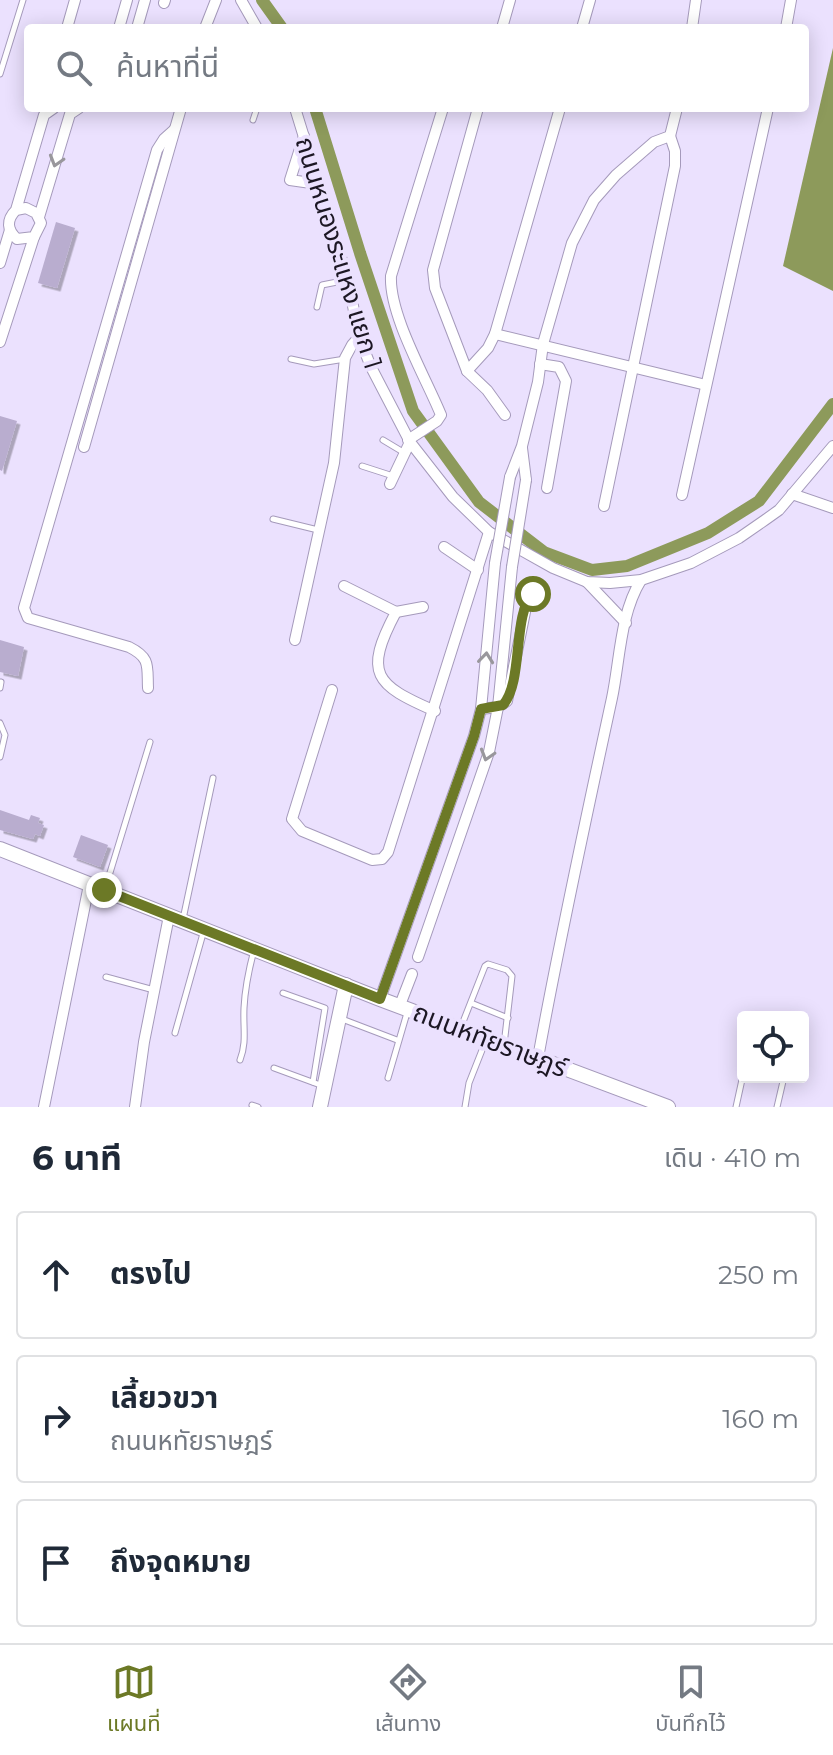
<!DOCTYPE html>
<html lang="th">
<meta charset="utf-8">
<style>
body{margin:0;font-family:Montserrat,"Noto Sans Thai",sans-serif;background:#f2f2f3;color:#1f2937}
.controls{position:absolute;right:24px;bottom:24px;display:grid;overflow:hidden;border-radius:8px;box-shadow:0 4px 20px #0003}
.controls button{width:72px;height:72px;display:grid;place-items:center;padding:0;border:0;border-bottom:2px solid #e0e1e3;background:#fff;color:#1f2937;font:40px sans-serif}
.stop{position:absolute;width:24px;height:24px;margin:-18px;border:6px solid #6c7926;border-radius:50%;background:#fff}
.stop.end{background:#6c7926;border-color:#fff;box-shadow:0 2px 8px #0008}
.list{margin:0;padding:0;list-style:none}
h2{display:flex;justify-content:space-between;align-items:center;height:104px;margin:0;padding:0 32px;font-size:34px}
h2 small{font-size:26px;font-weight:400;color:#747a83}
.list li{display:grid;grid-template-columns:52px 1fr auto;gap:24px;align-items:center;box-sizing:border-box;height:128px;margin:0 16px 16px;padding:0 16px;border:2px solid #e0e1e3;border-radius:8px}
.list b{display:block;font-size:30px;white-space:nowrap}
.list p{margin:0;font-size:26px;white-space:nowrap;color:#747a83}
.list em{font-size:26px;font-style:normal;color:#747a83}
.icon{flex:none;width:44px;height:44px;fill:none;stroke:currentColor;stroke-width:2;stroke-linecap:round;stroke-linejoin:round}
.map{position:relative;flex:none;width:833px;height:1107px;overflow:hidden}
.search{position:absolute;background:#fff;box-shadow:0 4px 20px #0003;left:24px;right:24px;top:24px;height:88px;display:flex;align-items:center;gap:20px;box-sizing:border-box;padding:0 28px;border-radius:8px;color:#747a83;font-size:30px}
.sheet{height:536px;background:#fff}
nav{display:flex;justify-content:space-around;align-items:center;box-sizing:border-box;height:112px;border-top:2px solid #e0e1e3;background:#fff;font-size:22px;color:#747a83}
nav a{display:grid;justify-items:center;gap:4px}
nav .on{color:#6c7926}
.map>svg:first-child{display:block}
</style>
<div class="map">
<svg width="833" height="1107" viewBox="0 0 833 1107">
<defs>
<filter id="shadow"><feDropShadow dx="3.5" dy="3.5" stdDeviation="0" flood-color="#0004"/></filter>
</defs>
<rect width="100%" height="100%" fill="#ebe1fe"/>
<polygon fill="#8d9a5b" points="833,48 833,291 783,266"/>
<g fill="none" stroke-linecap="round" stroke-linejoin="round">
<g stroke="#8d9a5b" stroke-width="12">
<polyline points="262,0 282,28"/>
<polyline points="315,108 360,253 413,411 479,502 544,552 592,570 627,566 708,533 759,501 833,404"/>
</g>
</g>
<g fill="#b9adcf" filter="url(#shadow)">
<polygon points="56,222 75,228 57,288 38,283"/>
<polygon points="0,416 17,421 2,471 0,470"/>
<polygon points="0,640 24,647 18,676 0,672"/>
<polygon points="0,810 29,820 31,815 40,818 38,823 44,825 40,836 35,834 33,839 0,830"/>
<polygon points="81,835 108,845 100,867 73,857"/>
</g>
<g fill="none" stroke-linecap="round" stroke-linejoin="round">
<defs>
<g id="lane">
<polyline points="0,74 23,0"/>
<polyline points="253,120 257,108"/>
<polyline points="317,307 322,285 347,280"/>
<polyline points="291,359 314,364 345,359"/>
<polyline points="383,440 403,452"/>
<polyline points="362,466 393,476"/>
<polyline points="273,519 318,530"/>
<polyline points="0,688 1,682"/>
<polyline points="0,723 5,735 0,757"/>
<polyline points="105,889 150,742"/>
<polyline points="183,919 213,778"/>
<polyline points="106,977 154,990"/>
<polyline points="283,993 325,1008 313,1082"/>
<polyline points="471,1003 508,1018"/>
<polyline points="342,1019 397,1040"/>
<polyline points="461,1027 485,966 488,964 507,970 512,976 504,1045"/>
<polyline points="175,1033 204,930"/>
<path d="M240,1060C247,1042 243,1028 244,1008C245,988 249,969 254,950"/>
<polyline points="274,1068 323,1086"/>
<polyline points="388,1078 407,1013"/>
<polyline points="252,1105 258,1107"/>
<polyline points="465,1107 469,1083 486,1040"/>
<polyline points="736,1107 743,1075"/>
<polyline points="777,1107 784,1077"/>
</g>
<g id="street">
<polyline points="241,0 257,28"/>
<polyline points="164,3 165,0"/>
<polyline points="67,28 75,0"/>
<polyline points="119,28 127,0"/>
<polyline points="137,28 145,0"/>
<polyline points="205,28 216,0"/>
<polyline points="502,28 510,0"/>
<polyline points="582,28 590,0"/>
<polyline points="692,28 696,0"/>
<polyline points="786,28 791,0"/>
<polyline points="295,108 348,280 359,337 371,367 410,442 453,497 489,532 553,568 587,582 610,583 641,580 691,563 739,538 765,520 779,510 833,446"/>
<polyline points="478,108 433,270 435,288 467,371 488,348 495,334 560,108"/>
<polyline points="304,136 290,180 318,184"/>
<path d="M16,210L26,208L36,213L41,223L34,237L17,239C7,230 6,220 16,210L44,115L54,108"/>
<polyline points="39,217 70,114 79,108"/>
<polyline points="0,263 10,230"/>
<polyline points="495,334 706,385"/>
<polyline points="0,342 34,237"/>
<polyline points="540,364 559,367 566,381 547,488"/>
<polyline points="467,371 487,390 505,415"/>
<path d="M408,440L437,421L441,415C426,378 389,315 391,276L443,108"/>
<polyline points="84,447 181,108"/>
<polyline points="522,448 526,480"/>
<polyline points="510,477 522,446 538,382 543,344 572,243 594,200 616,175 654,142 670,136 677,108"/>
<polyline points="390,484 410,442"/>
<polyline points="792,494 833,508"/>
<polyline points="682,495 768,108"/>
<polyline points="604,506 675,166 675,151 670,136"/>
<polyline points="444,547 478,570"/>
<polyline points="587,582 626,623"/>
<path d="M344,586L396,612C363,674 375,685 435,711"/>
<polyline points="396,612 423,607"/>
<polyline points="295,640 334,463 345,358 352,345 359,337"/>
<path d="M148,688C147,666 151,658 129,647L28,618L24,608L157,150L164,139L174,130"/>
<polyline points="332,690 292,819 302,831 372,860 382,859 388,852 489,532"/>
<polyline points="481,709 498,707 507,701 526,607 531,595 538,593"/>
<polyline points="418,957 489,752 498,707 512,567"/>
<polyline points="380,999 474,736 481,709 495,563"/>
<polyline points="400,1005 412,974"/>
<path d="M538,1058C560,937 586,818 612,698C620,660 620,614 641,580"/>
<polyline points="44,1107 89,885"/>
<polyline points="135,1107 144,1042 169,916"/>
</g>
<g id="secondary">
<polyline points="0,849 380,999 668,1107"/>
<polyline points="320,1107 346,985"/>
</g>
</defs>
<use href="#lane" stroke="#a59abb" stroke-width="7"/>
<use href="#street" stroke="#a59abb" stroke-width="12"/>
<use href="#secondary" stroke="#a59abb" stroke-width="16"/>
<use href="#lane" stroke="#fff" stroke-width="5"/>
<use href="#street" stroke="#fff" stroke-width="10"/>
<use href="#secondary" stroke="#fff" stroke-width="14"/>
<defs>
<g id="street-bridge">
<polyline points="495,563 510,477"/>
<polyline points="512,567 526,480"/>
</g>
</defs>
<use href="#street-bridge" stroke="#a59abb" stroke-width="12" stroke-linecap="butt"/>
<use href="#street-bridge" stroke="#fff" stroke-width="10"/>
</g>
<defs><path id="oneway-chevron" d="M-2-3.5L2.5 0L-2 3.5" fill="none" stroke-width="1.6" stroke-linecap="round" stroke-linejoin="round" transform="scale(2)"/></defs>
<g stroke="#99979c">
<use href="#oneway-chevron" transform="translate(56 161) rotate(107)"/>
<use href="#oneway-chevron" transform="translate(486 658) rotate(-84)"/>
<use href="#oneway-chevron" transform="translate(487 755) rotate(107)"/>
</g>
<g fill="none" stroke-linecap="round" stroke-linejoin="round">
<path stroke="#6c7926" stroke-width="10" d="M104,890L380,999L474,736L481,709L503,705C524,681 512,614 533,594"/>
</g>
<g text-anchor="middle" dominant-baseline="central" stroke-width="8" stroke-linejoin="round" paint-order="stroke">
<g font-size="26" fill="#1c1724" stroke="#ebe1fe">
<text transform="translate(339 253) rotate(73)">ถนนหนองระแหง แยก 1</text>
<text transform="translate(490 1040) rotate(21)">ถนนหทัยราษฎร์</text>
</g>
</g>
</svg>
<div class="controls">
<button><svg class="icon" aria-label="locate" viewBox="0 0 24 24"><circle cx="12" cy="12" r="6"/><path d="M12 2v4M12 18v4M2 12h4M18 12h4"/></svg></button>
</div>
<div class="stop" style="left:533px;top:594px"></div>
<div class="stop end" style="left:104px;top:890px"></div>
<div class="search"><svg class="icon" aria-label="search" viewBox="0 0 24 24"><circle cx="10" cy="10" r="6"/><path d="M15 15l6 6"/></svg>ค้นหาที่นี่</div>
</div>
<section class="sheet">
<h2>6 นาที<small>เดิน · 410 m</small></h2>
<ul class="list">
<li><svg class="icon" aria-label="ahead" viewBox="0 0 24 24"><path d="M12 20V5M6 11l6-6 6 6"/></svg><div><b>ตรงไป</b></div><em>250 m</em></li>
<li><svg class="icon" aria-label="right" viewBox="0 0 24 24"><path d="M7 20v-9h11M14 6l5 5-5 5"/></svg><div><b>เลี้ยวขวา</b><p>ถนนหทัยราษฎร์</p></div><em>160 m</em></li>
<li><svg class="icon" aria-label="arrive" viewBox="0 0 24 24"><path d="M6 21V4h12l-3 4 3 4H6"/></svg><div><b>ถึงจุดหมาย</b></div></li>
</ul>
</section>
<nav>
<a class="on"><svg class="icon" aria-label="map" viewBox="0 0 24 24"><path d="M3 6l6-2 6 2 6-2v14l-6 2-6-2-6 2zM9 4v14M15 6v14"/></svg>แผนที่</a>
<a><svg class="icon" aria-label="directions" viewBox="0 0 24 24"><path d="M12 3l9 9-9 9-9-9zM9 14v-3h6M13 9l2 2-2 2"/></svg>เส้นทาง</a>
<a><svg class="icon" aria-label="saved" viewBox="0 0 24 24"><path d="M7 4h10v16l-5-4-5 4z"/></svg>บันทึกไว้</a>
</nav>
